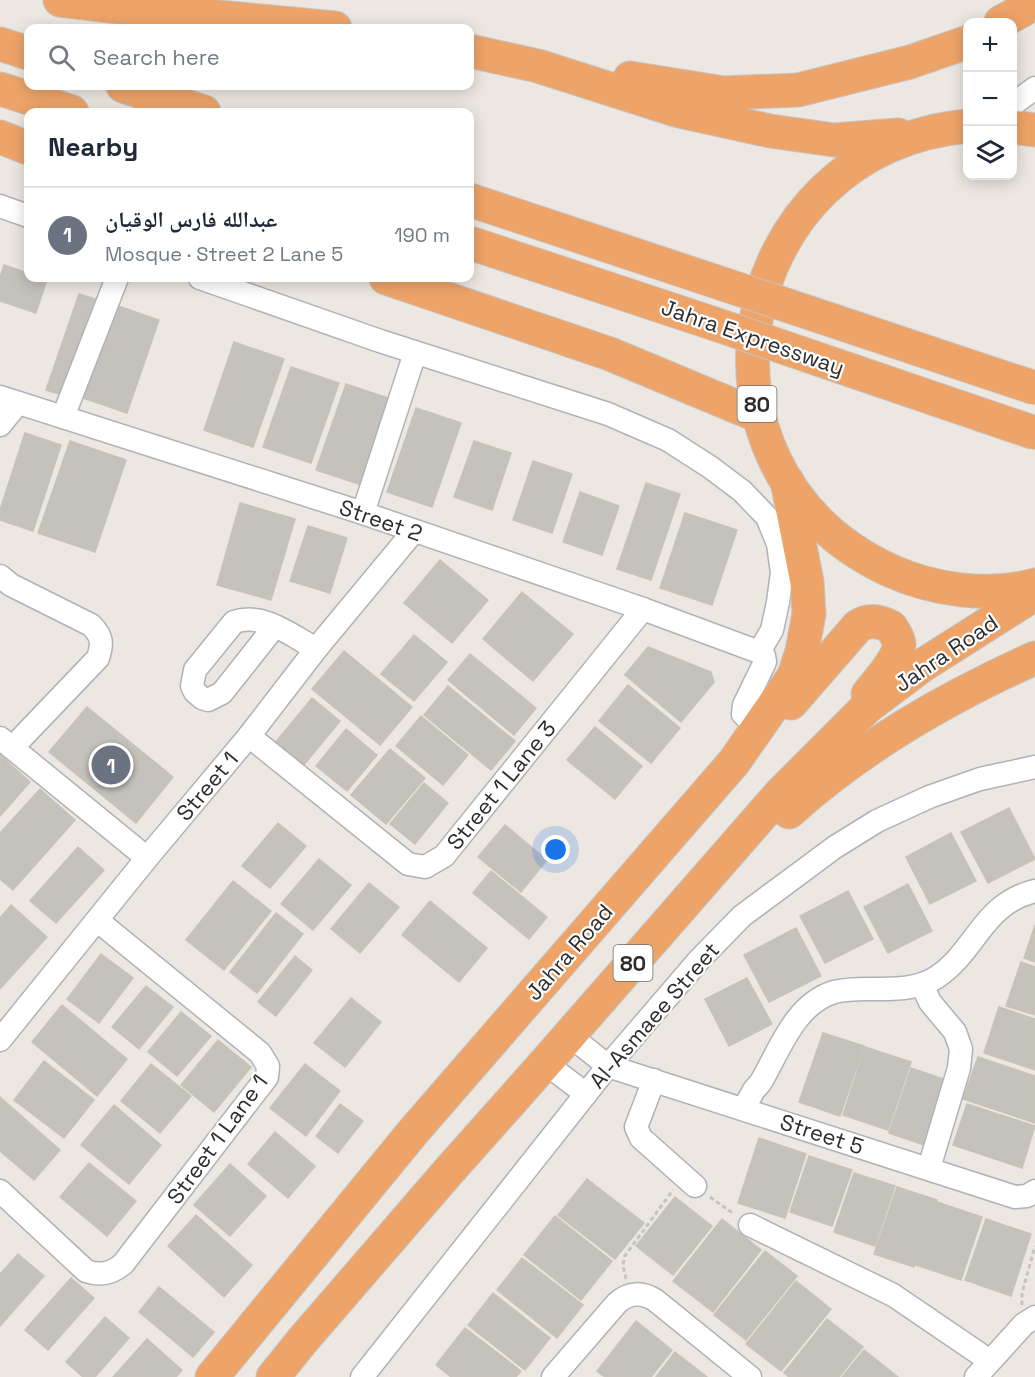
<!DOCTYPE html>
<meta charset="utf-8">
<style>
body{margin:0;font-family:"Space Grotesk","Noto Naskh Arabic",sans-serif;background:#f2f2f3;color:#1f2937}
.controls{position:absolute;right:18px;top:18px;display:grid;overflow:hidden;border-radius:12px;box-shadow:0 3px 15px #0003}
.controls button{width:54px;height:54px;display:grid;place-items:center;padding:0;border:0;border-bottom:2px solid #e0e1e3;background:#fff;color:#1f2937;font:30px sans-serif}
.you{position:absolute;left:556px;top:850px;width:21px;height:21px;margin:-15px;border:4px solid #fff;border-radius:50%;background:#1a73e8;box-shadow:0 0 0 9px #1a73e833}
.badge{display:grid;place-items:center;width:39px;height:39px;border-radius:50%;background:#516ce8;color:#fff;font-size:20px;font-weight:700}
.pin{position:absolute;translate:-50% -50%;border:3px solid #fff;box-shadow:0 2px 6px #0006}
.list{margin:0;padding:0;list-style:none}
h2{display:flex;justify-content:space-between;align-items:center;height:78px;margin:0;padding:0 24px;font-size:26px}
h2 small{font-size:20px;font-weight:400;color:#747a83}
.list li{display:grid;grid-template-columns:39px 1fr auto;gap:18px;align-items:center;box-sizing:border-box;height:96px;padding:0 24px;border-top:2px solid #e0e1e3}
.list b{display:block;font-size:22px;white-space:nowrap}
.list p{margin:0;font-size:20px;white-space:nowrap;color:#747a83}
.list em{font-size:20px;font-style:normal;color:#747a83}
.icon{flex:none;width:33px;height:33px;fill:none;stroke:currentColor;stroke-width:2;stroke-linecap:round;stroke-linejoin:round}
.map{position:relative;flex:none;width:1035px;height:1377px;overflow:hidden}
.search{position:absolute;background:#fff;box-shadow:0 3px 15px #0003;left:24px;top:24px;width:450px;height:66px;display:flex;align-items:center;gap:15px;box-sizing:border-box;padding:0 21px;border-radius:12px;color:#747a83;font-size:22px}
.panel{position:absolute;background:#fff;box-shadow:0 3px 15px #0003;left:24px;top:108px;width:450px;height:174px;border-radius:12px}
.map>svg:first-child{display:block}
</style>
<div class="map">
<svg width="1035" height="1377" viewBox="0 0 1035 1377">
<rect width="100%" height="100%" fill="#ece7e0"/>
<g fill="#c5c1bb" stroke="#c8c3b9" stroke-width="1.5">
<polygon points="4,265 28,273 28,278 47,279 36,313 0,301 0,277"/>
<polygon points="79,294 102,301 69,397 46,390"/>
<polygon points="115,305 159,320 127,413 83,398"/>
<polygon points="234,342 284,359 253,447 204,430"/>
<polygon points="291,367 339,383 311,463 263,447"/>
<polygon points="346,384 394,400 365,486 316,470"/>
<polygon points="416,408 461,423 432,507 387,492"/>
<polygon points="25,433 61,445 33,531 0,520 0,510"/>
<polygon points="70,441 126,460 95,552 38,533"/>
<polygon points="474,441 511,453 492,510 454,497"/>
<polygon points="533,461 572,474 552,533 513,520"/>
<polygon points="646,483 680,494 651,580 617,569"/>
<polygon points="580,492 619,506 602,555 563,542"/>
<polygon points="240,503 295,519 271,600 217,585"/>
<polygon points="685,513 737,530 712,605 660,588"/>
<polygon points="308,526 347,538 330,593 290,581"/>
<polygon points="440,560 488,600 452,643 404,603"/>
<polygon points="522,592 573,634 533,681 483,639"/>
<polygon points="414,635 447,662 414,701 381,674"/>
<polygon points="648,647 711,672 714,682 681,722 625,675"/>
<polygon points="344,651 412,707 380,745 312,689"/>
<polygon points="470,654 536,708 514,735 448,680"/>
<polygon points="628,685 680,728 651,763 599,721"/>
<polygon points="448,686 515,741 491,770 424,715"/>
<polygon points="312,698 340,721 303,766 275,743"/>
<polygon points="87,707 173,777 136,823 49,752"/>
<polygon points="421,716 468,755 443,785 396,746"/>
<polygon points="595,727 642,766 615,799 567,760"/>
<polygon points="346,729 377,755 347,791 316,766"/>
<polygon points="390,749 425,778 386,824 351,795"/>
<polygon points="0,755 30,782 0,816"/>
<polygon points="424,783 448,803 415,844 390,824"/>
<polygon points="40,789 75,820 13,890 0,879 0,833"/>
<polygon points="1009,808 1035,859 988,883 961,832"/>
<polygon points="278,823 306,846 270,888 242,866"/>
<polygon points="505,825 547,860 521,892 478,857"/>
<polygon points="951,833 976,881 930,904 906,857"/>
<polygon points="78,847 104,870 56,923 30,901"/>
<polygon points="319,859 351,885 313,930 281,904"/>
<polygon points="491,871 547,917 529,939 473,893"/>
<polygon points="233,881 271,911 224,970 186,940"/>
<polygon points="369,883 399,907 360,953 331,929"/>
<polygon points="908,884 932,931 888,953 864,907"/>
<polygon points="848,891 873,939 825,963 800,916"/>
<polygon points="430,901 487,948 459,982 402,935"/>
<polygon points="11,905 47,937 0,989 0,918"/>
<polygon points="276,913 303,934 257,993 230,972"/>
<polygon points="1035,925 1035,962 1024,958"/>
<polygon points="796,928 821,976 769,1002 744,955"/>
<polygon points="101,954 133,978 99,1023 67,999"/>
<polygon points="295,956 312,970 276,1016 258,1002"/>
<polygon points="1021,962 1035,967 1035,1015 1006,1006"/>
<polygon points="747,978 772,1024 729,1046 705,999"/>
<polygon points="146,986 173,1007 139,1049 112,1027"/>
<polygon points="351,998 381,1022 345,1067 314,1043"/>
<polygon points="62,1005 127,1059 97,1096 32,1042"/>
<polygon points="999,1007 1035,1019 1035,1070 984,1053"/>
<polygon points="181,1012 211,1036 177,1076 148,1052"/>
<polygon points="823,1033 864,1046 840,1116 799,1102"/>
<polygon points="218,1040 251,1067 214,1112 181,1085"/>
<polygon points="865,1047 911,1062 888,1130 843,1115"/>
<polygon points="978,1057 1035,1076 1035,1123 963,1099"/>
<polygon points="44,1061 94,1100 64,1138 14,1100"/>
<polygon points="151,1064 191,1096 160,1133 121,1101"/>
<polygon points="305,1064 340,1091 306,1136 270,1108"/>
<polygon points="911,1068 955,1083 933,1148 889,1133"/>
<polygon points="0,1097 60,1150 34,1180 0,1151"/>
<polygon points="340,1104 363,1121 338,1153 316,1136"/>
<polygon points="967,1104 1035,1126 1022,1168 953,1145"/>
<polygon points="114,1105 161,1145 129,1184 81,1145"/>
<polygon points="275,1132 315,1166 288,1198 248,1164"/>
<polygon points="759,1138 806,1154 785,1218 738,1203"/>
<polygon points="809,1156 852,1170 832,1226 790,1212"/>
<polygon points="89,1163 136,1201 107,1236 60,1197"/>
<polygon points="230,1164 266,1196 230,1236 194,1205"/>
<polygon points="854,1173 895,1186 875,1246 834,1232"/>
<polygon points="587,1179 644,1223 615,1259 558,1215"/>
<polygon points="897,1187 937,1200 914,1267 874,1254"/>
<polygon points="675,1197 712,1226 673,1275 636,1246"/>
<polygon points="937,1202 982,1217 961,1280 916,1265"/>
<polygon points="196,1215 252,1265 224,1297 168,1246"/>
<polygon points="555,1216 612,1261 581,1300 524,1255"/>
<polygon points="722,1219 761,1250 713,1312 673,1281"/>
<polygon points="986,1219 1031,1234 1011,1296 965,1280"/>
<polygon points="765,1251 797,1276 746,1340 714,1315"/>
<polygon points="18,1254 44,1276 0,1326 0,1274"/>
<polygon points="522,1258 583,1305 557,1338 497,1290"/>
<polygon points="71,1278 94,1298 48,1350 25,1330"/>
<polygon points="796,1281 831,1309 781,1371 746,1344"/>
<polygon points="159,1287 214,1332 193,1357 139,1312"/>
<polygon points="493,1293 550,1338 525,1370 468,1325"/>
<polygon points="105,1317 129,1338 95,1377 83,1377 66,1362"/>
<polygon points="827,1319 863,1347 839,1377 789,1377 784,1373"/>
<polygon points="636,1321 672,1350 651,1377 605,1377 597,1371"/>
<polygon points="465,1328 521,1371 516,1377 451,1377 436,1365"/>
<polygon points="147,1339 182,1370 176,1377 113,1377"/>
<polygon points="864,1350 898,1377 842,1377"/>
<polygon points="675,1352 707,1377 656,1377"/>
</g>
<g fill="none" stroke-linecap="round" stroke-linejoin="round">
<defs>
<g id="minor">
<polyline points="1012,105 1035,88"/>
<polyline points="0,206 28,216"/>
<polyline points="200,278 380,341 608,414 668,440 710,467 742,491 767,517 778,544 782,573 778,602 772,630 759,652"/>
<polyline points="0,397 363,513 643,609 759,652 764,656 765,662 744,705 743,714 758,729"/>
<polyline points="63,417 117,278"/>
<polyline points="0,425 18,403"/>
<polyline points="363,513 415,353"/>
<path d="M0,576L11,585L91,625C102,636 103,643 98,658L12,748"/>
<path d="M275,626L222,693L208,700L202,698L195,692L192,686L195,670L234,622C263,612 291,635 316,649"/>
<polyline points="249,736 408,864 425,867 444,856 643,609"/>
<polyline points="0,738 147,858"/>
<polyline points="922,985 930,1002 955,1032 961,1049 959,1068 929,1168"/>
<polyline points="569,1035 608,1066 1015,1197 1027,1196 1035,1191"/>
<polyline points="0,1040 147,858 249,736 316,649 414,531"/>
<polyline points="545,1063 586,1094"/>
<polyline points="654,1080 636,1127 641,1138 695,1186"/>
<path d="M744,1108L754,1090L761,1082C780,1049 795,1004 834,992C849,988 865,989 880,989C900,989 920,988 937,977C977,950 982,904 1035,891"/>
<path d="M0,1191L86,1271C100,1276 111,1274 123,1264L267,1077L268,1066L260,1053L98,921"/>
<polyline points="750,1225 893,1295 990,1361"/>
<polyline points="362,1377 608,1066 699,960 742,916 835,847 877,821 929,797 980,779 1035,767"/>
<path d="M553,1377L617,1303C629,1292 642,1292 655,1300L750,1377"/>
<polyline points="976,1377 1024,1324 1035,1317"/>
</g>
<g id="highway">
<polyline points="60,0 135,9 335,28"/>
<polyline points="1001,22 1023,10 1034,0"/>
<polyline points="0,44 28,53"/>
<polyline points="470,51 538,66 679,111 770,131 834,140 898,135"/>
<polyline points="630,78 724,93 798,90 910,62 968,42"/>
<polyline points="123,86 204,112"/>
<polyline points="0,89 72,112"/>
<path d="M968,126C728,148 670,468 889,570C933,590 988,598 1035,585"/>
<polyline points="1012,127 1035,130"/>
<polyline points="0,137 28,148"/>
<polyline points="470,200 726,285"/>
<polyline points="470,243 715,324"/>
<polyline points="386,278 610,354 759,416"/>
<path d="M791,703L858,626C869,619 880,621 891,627C894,632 899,638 899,644C899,658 877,683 868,694"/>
<path d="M789,812C862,746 946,698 1035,658"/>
<polyline points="212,1377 413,1132 734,762 794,676 802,651 809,614 807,582 787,481"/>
<polyline points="273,1377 302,1341 448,1172 545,1063 780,794 867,707 923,665 1035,594"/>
</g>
</defs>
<use href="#minor" stroke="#b0b2bb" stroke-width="25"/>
<use href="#highway" stroke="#c4c4c4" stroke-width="35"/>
<g stroke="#c4c4c4" stroke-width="3" stroke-dasharray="4.5 3" stroke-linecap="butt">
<polyline points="710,1197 734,1214"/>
<polyline points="626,1279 623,1266 624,1257 673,1190"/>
<polyline points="1022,1305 1022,1293 1035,1246"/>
</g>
<use href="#minor" stroke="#fff" stroke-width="22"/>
<use href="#highway" stroke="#eea469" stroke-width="33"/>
<defs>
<g id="highway-bridge">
<polyline points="726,285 1035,388"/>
<polyline points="715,324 1035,433"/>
</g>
</defs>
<use href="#highway-bridge" stroke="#c4c4c4" stroke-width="35" stroke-linecap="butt"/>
<use href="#highway-bridge" stroke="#eea469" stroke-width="33"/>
</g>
<g text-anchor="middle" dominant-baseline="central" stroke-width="4.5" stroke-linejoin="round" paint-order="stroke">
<g fill="#fff" stroke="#6b6b6b" stroke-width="1.5">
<rect x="737.5" y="386" width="39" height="36" rx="4.5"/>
<rect x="613.5" y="945" width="39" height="36" rx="4.5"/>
</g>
<g font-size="21" font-weight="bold" fill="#2c2c2c">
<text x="757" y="404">80</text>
<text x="633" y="963">80</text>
</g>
<g font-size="22" fill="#2c2c2c" stroke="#fff">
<text transform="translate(753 337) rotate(19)">Jahra Expressway</text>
<text transform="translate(381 520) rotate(19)">Street 2</text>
<text transform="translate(946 653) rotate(-34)">Jahra Road</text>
<text transform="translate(501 785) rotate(-51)">Street 1 Lane 3</text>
<text transform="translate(207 786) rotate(-50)">Street 1</text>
<text transform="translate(569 952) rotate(-49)">Jahra Road</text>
<text transform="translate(654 1015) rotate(-49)">Al-Asmaee Street</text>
<text transform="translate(822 1134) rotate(18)">Street 5</text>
<text transform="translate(217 1139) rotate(-54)">Street 1 Lane 1</text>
</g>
</g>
</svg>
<div class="controls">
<button>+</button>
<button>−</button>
<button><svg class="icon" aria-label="layers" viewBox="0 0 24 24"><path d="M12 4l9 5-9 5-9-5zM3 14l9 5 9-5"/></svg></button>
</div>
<div class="you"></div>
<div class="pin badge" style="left:111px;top:765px;background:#6b7280">1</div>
<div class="search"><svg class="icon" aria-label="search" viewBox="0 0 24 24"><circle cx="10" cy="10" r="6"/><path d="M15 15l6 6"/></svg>Search here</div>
<section class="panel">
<h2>Nearby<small></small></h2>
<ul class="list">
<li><span class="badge" style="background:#6b7280">1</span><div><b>عبدالله فارس الوقيان</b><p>Mosque · Street 2 Lane 5</p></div><em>190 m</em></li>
</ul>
</section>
</div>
